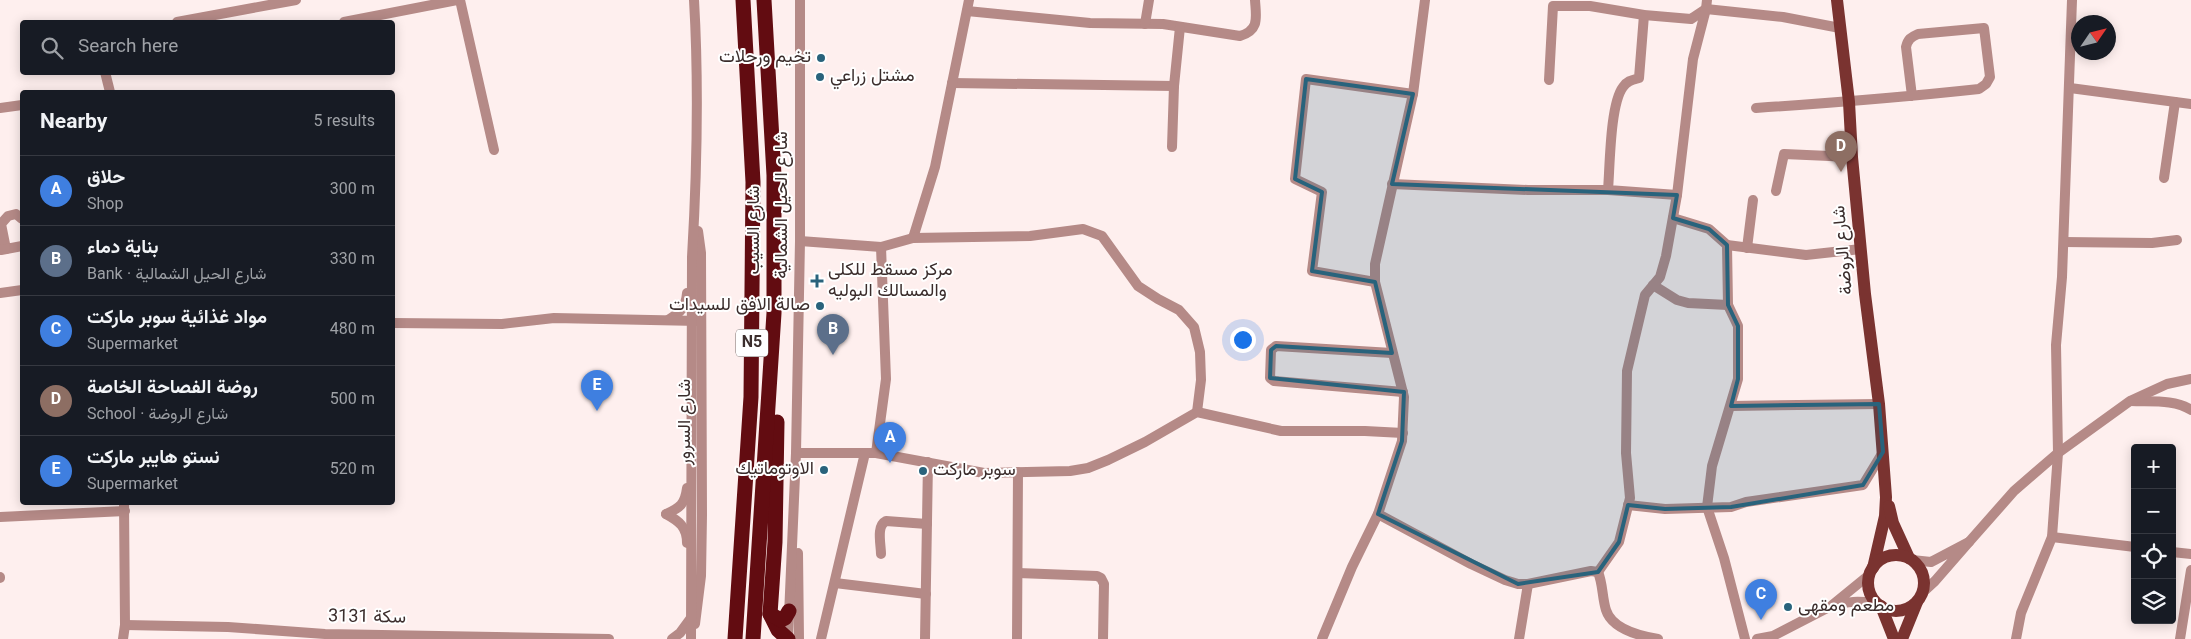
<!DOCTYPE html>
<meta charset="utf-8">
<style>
body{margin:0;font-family:Georgia,Vazirmatn,serif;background:#20242c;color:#f1f3f6}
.controls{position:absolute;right:15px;bottom:15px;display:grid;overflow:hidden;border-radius:5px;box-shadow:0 2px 12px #0003}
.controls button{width:45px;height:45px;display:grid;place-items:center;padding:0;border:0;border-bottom:1px solid #363941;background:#171b24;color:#f1f3f6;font:25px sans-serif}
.compass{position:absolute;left:2071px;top:15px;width:45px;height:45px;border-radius:50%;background:#171b24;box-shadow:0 2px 12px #0003;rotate:55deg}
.you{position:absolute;left:1242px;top:339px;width:18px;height:18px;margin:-12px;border:4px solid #fff;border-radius:50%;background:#1a73e8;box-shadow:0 0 0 8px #1a73e833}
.badge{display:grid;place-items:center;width:32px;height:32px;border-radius:50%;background:#97b2bf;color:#fff;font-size:16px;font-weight:700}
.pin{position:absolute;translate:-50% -41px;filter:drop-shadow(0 1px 2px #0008)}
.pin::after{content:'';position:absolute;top:26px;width:18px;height:15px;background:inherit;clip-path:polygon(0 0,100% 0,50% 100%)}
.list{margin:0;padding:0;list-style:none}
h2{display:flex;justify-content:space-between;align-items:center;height:65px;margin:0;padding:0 20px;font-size:21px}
h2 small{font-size:16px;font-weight:400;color:#9ea1a6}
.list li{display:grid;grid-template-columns:32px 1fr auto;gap:15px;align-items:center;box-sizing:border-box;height:70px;padding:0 20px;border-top:1px solid #363941}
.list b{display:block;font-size:19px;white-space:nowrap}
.list p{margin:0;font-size:16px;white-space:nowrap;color:#9ea1a6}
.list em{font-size:16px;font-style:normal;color:#9ea1a6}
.icon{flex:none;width:28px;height:28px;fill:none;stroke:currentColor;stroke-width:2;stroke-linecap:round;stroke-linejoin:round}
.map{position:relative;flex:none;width:2191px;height:639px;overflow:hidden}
.search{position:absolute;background:#171b24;box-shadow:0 2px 12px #0003;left:20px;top:20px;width:375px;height:55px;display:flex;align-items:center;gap:12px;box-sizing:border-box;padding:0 18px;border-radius:5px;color:#9ea1a6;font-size:19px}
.panel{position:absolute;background:#171b24;box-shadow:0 2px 12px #0003;left:20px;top:90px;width:375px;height:415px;border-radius:5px}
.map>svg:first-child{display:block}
</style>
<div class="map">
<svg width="2191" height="639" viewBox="0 0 2191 639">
<rect width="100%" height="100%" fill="#feefee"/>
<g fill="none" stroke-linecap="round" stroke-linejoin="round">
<g stroke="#b58a87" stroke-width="10">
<polyline points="460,0 494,150"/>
<path d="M967,11L1090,23L1163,24L1240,36C1260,30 1256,17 1255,0"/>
<path d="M1644,15L1639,78C1632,80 1627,81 1623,87C1610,104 1610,166 1608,190L1677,195"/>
<polyline points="177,22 296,0"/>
<polyline points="344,22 457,0"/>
<polyline points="1145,24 1149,0"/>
<polyline points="105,72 110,92"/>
<polyline points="1549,80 1553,6 1590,6 1644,15 1691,19 1706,9 1783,17 1840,28"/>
<polyline points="952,83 1174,86"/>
<polyline points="2070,88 2191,104"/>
<polyline points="0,108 22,105"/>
<path d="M1756,108C1831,103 1905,97 1979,89L1986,84L1990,77L1984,28L1918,34C1911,37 1908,39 1906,47L1912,96"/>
<polyline points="1172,147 1174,86 1180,27"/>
<polyline points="2164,178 2175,102"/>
<polyline points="1392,184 1528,190 1608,190"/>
<polyline points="1776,191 1784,154 1852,157"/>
<polyline points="1673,218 1709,229 1727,245 1728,305 1738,326 1738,379 1712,466 1707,507 1724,558 1745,639"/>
<polyline points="913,238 935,167 969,0"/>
<polyline points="800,241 881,247 913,238 1030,236 1083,229 1102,236 1138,286 1158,299 1179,310 1194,327 1200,352 1201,380 1197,412"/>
<polyline points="2064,242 2152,243 2177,240"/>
<polyline points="1727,245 1806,255 1861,249"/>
<polyline points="1747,248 1753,200"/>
<polyline points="6,249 1,224 8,216 16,214 22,219"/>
<polyline points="1,250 22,246"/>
<polyline points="1375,282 1312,271 1322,192 1295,179 1306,79 1413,94"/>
<polyline points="1653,285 1677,300 1688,303 1728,305"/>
<polyline points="0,293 22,290"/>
<path d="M668,320C680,313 686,307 687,293"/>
<polyline points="392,323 502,324 554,318 699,321"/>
<polyline points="1392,353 1276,346 1271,350 1270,378 1274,381 1403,392"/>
<path d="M2131,401C2150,402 2175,399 2191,410"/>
<polyline points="1731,406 1879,404"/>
<polyline points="796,453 876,453 984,473 1070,471 1088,468 1108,460 1145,442 1197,412 1281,431 1365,431 1403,433"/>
<polyline points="876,453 886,379 881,247"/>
<polyline points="1628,505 1665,509 1731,507 1746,502 1863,485 1883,452"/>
<path d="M666,514C680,508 685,504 687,488"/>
<path d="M666,514C679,521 687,527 687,543"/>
<polyline points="1378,514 1471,564 1505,580 1518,584 1528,584 1591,571 1598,572"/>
<polyline points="0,517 125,511"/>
<polyline points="2052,537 2135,547"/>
<polyline points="1969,542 2014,491 2058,453 2130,401 2167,384 2191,379"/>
<polyline points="2172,552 2191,554"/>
<polyline points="798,553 799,639"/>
<path d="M881,554C881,544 876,526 886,521L927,524"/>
<polyline points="1912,560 1931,562 1969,542 1935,581 1922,593"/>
<polyline points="1598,572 1619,542 1630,498 1626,453 1627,371 1645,295 1660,277 1666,256 1677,195 1693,59 1706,9 1707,0"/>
<path d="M1598,572C1603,584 1602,597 1606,610C1612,629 1640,636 1658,639"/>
<polyline points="1018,573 1097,576 1101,578 1104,584 1103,639"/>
<path d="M1869,575L1831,606C1847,601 1859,601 1876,603"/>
<polyline points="0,577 0,578"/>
<polyline points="835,583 926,594"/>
<polyline points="695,624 701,576 702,515 701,253 698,231"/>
<polyline points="125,625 228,627 325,634 609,639"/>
<polyline points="123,639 125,625 124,502"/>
<polyline points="672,639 680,633 691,618"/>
<path d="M691,639L692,257C697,172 699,85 694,0"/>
<polyline points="788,639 796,453 800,241 800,0"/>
<polyline points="821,639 865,453"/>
<polyline points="925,639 928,462"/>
<polyline points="1017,639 1018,472"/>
<polyline points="1322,639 1352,567 1378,514 1402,441 1404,397 1375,282 1375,264 1413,94 1425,0"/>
<polyline points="1519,639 1528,584"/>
<polyline points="1757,639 1773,636 1831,606"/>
<polyline points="2016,639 2021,613 2052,537 2058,453 2056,345 2062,277 2072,0"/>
<polyline points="2180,639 2191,570"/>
</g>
<g stroke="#7a3330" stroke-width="12">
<polyline points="1837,0 1849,102 1852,157 1865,294 1879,404 1886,497 1885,516 1873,568"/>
<polyline points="1889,506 1893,523 1909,558"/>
<circle cx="1896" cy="583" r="28"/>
<polyline points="1881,606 1894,639"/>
<polyline points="1902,639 1917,602"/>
</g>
<g stroke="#620c11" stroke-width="15">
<polyline points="777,422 775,542 770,614 778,630 788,639"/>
<polyline points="770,614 781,620 785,618 789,611"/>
<polyline points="735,639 751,397 753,182 743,0"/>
<polyline points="753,639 774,313 774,175 764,0"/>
</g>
</g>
<path fill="#29637c" fill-opacity="0.2" stroke="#29637c" stroke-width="4" stroke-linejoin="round" d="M1306,79L1413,94L1392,184L1677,195L1673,218L1709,229L1727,245L1728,305L1738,326V379L1731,406L1879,404L1883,452L1863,485L1731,507L1665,509L1628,505L1619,542L1598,572L1518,584L1378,514L1402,441L1404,392L1270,378L1271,350L1276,346L1392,353L1375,282L1312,271L1322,192L1295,179Z"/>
<g fill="#29637c" stroke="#fff" stroke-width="2">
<circle cx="821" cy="58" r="5"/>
<circle cx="820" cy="77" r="5"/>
<path d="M814.5 273.5h5v5h5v5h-5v5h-5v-5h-5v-5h5z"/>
<circle cx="820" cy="306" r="5"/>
<circle cx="824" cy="470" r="5"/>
<circle cx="923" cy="471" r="5"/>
<circle cx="1788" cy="607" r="5"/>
</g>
<g text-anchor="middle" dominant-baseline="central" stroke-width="4" stroke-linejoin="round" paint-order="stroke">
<rect fill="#fff" stroke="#766c6b" stroke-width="1" x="736" y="329.5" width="32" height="27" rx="4"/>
<g font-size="16" font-weight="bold" fill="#3b2d2c">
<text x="752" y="343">N5</text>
</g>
<g font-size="18" fill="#3b2d2c" stroke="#fff" text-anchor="start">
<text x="811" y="58" text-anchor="end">تخيم ورحلات</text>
<text x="830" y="77">مشتل زراعي</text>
<text x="828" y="271">مركز مسقط للكلى<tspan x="828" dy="21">والمسالك البوليه</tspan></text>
<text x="810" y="306" text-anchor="end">صالة الافق للسيدات</text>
<text x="814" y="470" text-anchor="end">الاوتوماتيك</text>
<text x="933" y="471">سوبر ماركت</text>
<text x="1798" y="607">مطعم ومقهى</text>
</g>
<g font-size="18" fill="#3b2d2c" stroke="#fff">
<text transform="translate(783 205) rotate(-90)">شارع الحيل الشمالية</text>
<text transform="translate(755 230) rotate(-90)">شارع السيب</text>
<text transform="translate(1844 250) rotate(-95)">شارع الروضة</text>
<text transform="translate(686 422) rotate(-90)">شارع السرور</text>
<text transform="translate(367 618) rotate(1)">سكة 3131</text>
</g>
</g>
</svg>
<div class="controls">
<button>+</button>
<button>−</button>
<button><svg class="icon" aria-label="locate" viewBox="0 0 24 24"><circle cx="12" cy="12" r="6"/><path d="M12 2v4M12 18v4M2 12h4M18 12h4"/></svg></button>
<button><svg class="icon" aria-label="layers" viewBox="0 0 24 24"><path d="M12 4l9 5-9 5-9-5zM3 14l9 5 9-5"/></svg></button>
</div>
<svg class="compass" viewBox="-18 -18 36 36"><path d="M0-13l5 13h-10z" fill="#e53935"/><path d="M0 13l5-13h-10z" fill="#9ea1a6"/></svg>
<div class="you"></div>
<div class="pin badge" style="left:890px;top:463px;background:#3f7fe0">A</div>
<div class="pin badge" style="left:833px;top:355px;background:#5c6f8a">B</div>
<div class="pin badge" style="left:1761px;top:620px;background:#3f7fe0">C</div>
<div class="pin badge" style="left:1841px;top:172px;background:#8d6e63">D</div>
<div class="pin badge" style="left:597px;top:411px;background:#3f7fe0">E</div>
<div class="search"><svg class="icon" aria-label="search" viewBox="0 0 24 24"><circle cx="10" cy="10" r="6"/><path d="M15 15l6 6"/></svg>Search here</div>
<section class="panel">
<h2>Nearby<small>5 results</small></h2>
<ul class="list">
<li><span class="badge" style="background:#3f7fe0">A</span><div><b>حلاق</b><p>Shop</p></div><em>300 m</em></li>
<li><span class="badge" style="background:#5c6f8a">B</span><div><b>بناية دماء</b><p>Bank · شارع الحيل الشمالية</p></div><em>330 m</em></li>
<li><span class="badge" style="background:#3f7fe0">C</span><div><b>مواد غذائية سوبر ماركت</b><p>Supermarket</p></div><em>480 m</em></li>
<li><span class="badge" style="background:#8d6e63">D</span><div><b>روضة الفصاحة الخاصة</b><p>School · شارع الروضة</p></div><em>500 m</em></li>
<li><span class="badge" style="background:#3f7fe0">E</span><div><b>نستو هايبر ماركت</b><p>Supermarket</p></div><em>520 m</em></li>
</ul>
</section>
</div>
